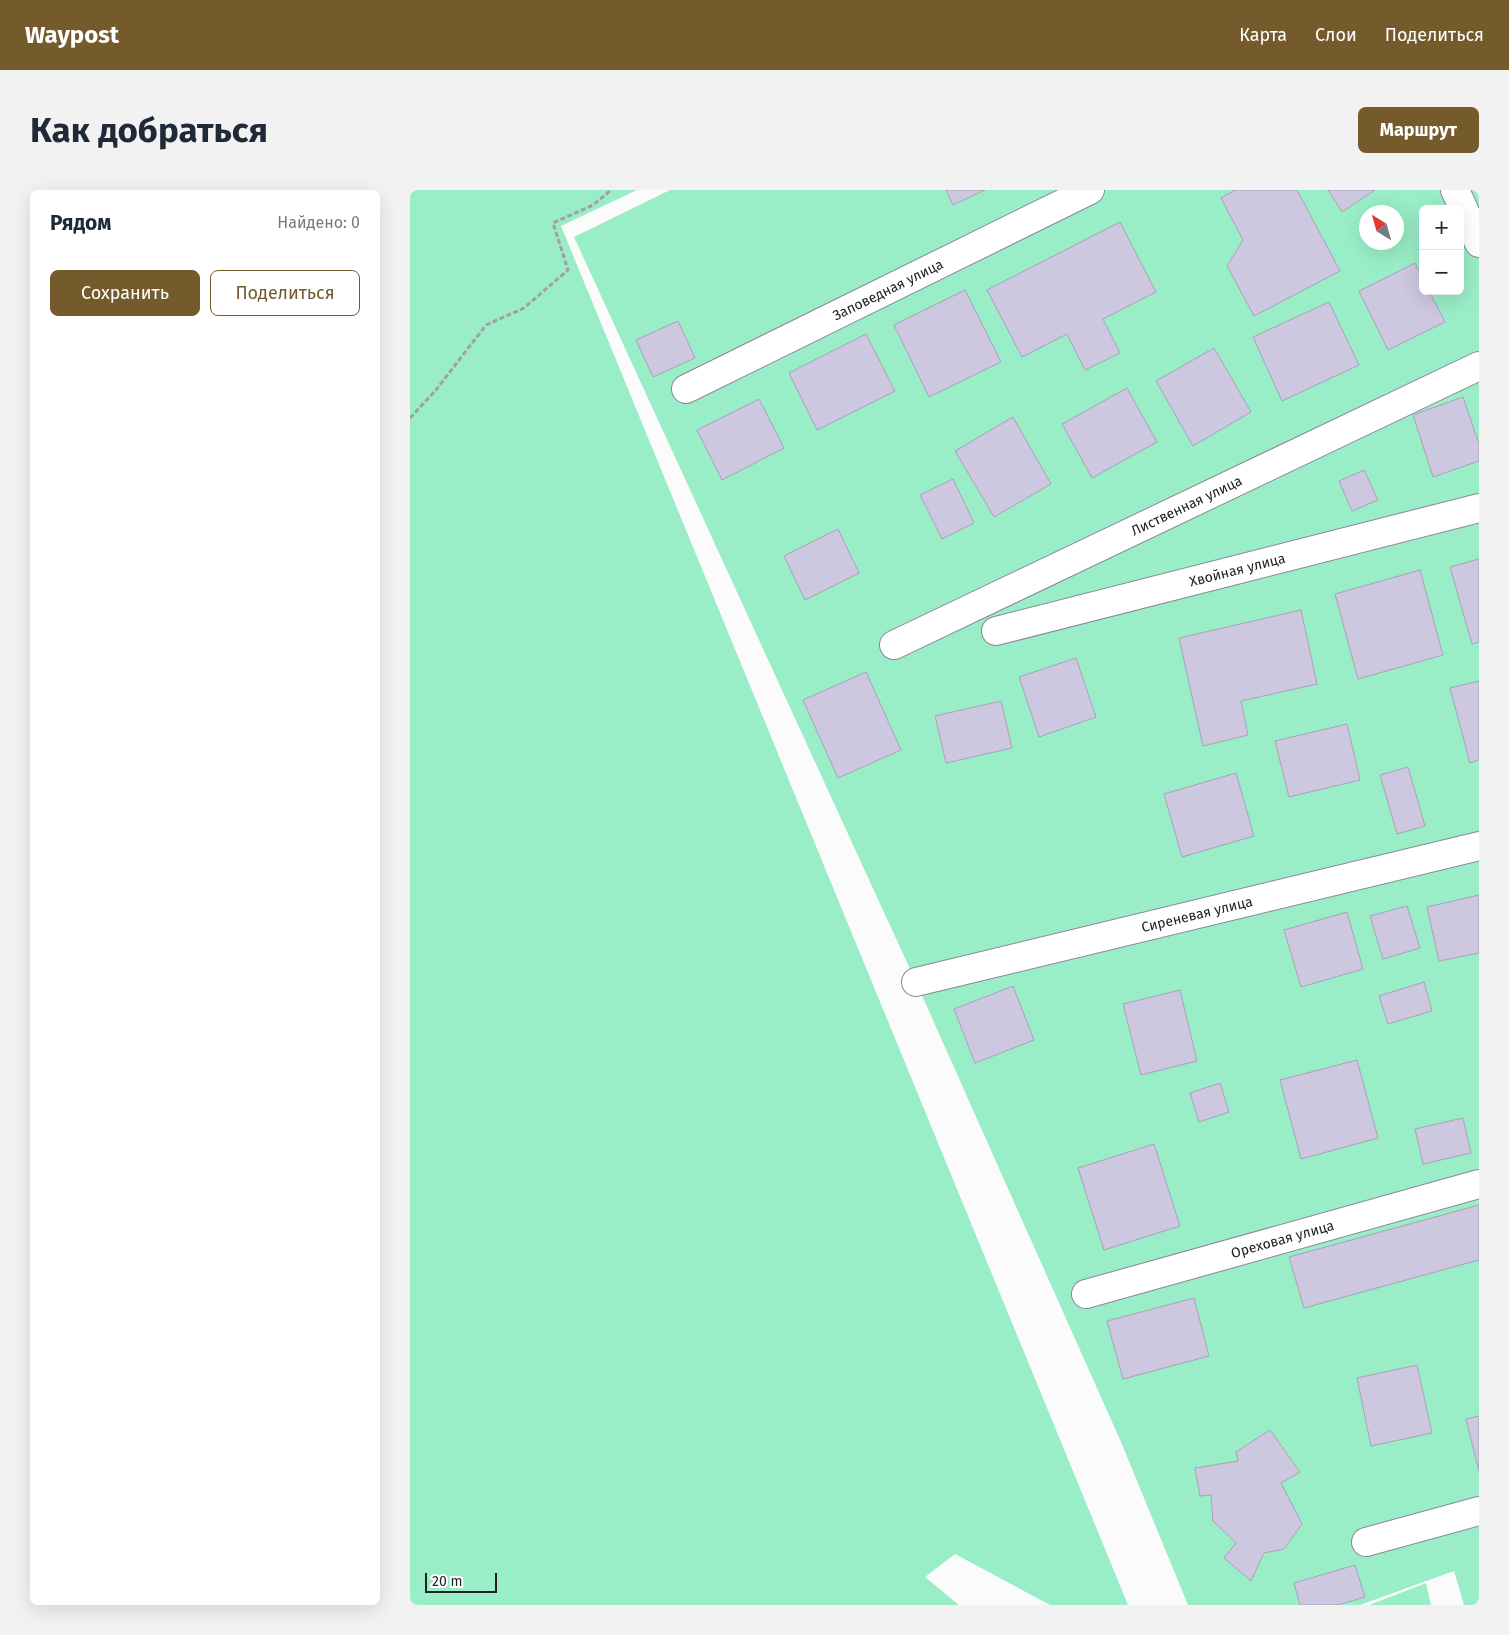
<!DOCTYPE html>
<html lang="ru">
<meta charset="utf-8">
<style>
body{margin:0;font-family:"Fira Sans",sans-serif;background:#f2f2f3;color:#1f2937}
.controls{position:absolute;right:15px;top:15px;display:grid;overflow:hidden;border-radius:8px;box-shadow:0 5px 20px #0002}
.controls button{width:45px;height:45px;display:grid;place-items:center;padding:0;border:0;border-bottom:1px solid #e0e1e3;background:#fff;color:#1f2937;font:25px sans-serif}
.compass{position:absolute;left:949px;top:15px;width:45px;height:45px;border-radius:50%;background:#fff;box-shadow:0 5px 20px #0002;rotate:323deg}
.scale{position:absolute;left:15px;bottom:12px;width:72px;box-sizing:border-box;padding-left:5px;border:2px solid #222029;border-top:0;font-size:14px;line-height:18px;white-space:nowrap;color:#222029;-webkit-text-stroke:4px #fff;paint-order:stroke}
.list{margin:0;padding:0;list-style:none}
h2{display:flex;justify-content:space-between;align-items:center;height:65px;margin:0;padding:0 20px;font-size:21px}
h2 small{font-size:16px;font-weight:400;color:#747a83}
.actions{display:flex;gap:10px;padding:15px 20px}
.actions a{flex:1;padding:11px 0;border:1px solid #755a2c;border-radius:8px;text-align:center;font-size:18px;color:#755a2c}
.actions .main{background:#755a2c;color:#fff}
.map{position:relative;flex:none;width:1069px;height:1415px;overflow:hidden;border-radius:8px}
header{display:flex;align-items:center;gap:30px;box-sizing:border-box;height:70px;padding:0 25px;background:#755a2c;color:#fff}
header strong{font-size:24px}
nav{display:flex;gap:28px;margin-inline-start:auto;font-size:18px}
.intro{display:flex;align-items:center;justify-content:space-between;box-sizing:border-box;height:120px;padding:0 30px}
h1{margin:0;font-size:35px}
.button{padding:12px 22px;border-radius:8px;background:#755a2c;color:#fff;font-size:18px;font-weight:700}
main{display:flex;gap:30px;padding:0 30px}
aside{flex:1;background:#fff;border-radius:8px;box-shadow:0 5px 20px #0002}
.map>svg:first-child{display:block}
</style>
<header>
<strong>Waypost</strong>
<nav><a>Карта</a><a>Слои</a><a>Поделиться</a></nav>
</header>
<div class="intro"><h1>Как добраться</h1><a class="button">Маршрут</a></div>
<main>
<aside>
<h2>Рядом<small>Найдено: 0</small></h2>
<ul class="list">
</ul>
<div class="actions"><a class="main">Сохранить</a><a>Поделиться</a></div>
</aside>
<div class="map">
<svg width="1069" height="1415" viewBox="0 0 1069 1415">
<rect width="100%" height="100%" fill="#fbfbfb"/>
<g fill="#99edc7" fill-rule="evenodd">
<polygon points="0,0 227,0 151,36 718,1415 640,1415 545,1364 515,1387 549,1415 0,1415"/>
<path d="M260,0H1069V1415H1054L1044,1381L950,1415H778L711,1252L506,792L164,47ZM1013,19H1050V101H1013ZM956,22H986V52H956Z"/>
<polygon points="1016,1393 1021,1415 959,1415"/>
</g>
<g fill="#cdc7df" stroke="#a8a2b9">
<polygon points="536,0 575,0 543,15"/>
<polygon points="825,0 887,0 930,81 844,126 817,76 833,50 811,8"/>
<polygon points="918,0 965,0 932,22"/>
<polygon points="710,32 746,102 693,129 710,163 675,180 657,144 612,167 577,100"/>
<polygon points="1005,73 1013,88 1013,101 1019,101 1035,132 978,160 949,101"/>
<polygon points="555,100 591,172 519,207 484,135"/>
<polygon points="919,112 949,175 872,211 843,147"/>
<polygon points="268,131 285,168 243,187 226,150"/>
<polygon points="456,144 485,201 407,240 379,183"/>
<polygon points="804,158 841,222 783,256 746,191"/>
<polygon points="717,198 747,252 682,288 652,234"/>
<polygon points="1053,207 1069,254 1069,271 1023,287 1003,225"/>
<polygon points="349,209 374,258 312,290 287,240"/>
<polygon points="603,227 641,294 584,327 545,261"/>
<polygon points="954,280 968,310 942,321 929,291"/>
<polygon points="543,289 564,333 532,349 510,305"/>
<polygon points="428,339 449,383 395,410 374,366"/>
<polygon points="1069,369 1069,452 1062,454 1040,377"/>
<polygon points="1010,380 1033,465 948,489 925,404"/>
<polygon points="891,420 907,494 831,511 838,545 793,556 769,448"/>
<polygon points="666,468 686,527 629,547 609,487"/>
<polygon points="456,482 491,560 428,588 393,510"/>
<polygon points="1069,491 1069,570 1060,573 1040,498"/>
<polygon points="591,511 602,558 536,573 525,526"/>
<polygon points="937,534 950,590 879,607 865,551"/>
<polygon points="998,577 1015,636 987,644 970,585"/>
<polygon points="826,583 844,646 772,667 754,604"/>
<polygon points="1069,705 1069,763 1029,771 1017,717"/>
<polygon points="997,716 1010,758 973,769 960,726"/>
<polygon points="937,722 953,779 891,797 874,740"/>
<polygon points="1014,792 1022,821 978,834 969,806"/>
<polygon points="603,796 624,850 565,873 544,819"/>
<polygon points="770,800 787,871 731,885 713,814"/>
<polygon points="947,870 968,948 891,969 870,890"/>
<polygon points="810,893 819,922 789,932 780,903"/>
<polygon points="1053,928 1061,963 1013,974 1005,939"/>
<polygon points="744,954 770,1036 694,1060 668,978"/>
<polygon points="1069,1015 1069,1070 894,1118 879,1067"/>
<polygon points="784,1108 799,1166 713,1189 697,1131"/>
<polygon points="1007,1175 1022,1243 961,1256 947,1188"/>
<polygon points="1069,1226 1069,1281 1056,1229"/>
<polygon points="860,1240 890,1282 871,1293 892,1334 874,1359 854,1363 841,1391 814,1368 826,1353 803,1331 801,1305 790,1306 785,1278 828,1271 826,1262"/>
<polygon points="945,1375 955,1407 928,1415 890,1415 884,1393"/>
</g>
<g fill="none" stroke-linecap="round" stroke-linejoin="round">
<defs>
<g id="minor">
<polyline points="1045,0 1069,53"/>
<path id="s1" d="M276,199L680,0"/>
<path id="s2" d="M586,441L1069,318"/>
<path id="s3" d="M484,455L1069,176"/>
<path id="s4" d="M506,792L1069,656"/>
<path id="s5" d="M676,1104L1069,994"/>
<polyline points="956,1352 1069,1321"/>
</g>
</defs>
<use href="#minor" stroke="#8b869c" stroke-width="30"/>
<polyline stroke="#a1a0a4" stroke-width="3" stroke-dasharray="5 2.5" stroke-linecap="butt" points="0,228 26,200 76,135 114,118 158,80 143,33 183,15 201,0"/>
<use href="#minor" stroke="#fff" stroke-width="28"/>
</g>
<g text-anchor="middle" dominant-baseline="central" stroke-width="5" stroke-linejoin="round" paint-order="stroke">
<g font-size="14" fill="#222029" stroke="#fff">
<text stroke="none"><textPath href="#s1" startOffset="225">Заповедная улица</textPath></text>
<text stroke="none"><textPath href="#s3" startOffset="324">Лиственная улица</textPath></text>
<text stroke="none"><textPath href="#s2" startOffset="249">Хвойная улица</textPath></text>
<text stroke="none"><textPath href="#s4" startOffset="289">Сиреневая улица</textPath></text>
<text stroke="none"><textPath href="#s5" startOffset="204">Ореховая улица</textPath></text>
</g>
</g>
</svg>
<div class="controls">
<button>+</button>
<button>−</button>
</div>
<svg class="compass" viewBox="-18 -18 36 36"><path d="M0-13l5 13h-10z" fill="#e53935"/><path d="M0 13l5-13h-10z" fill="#747a83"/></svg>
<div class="scale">20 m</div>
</div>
</main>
